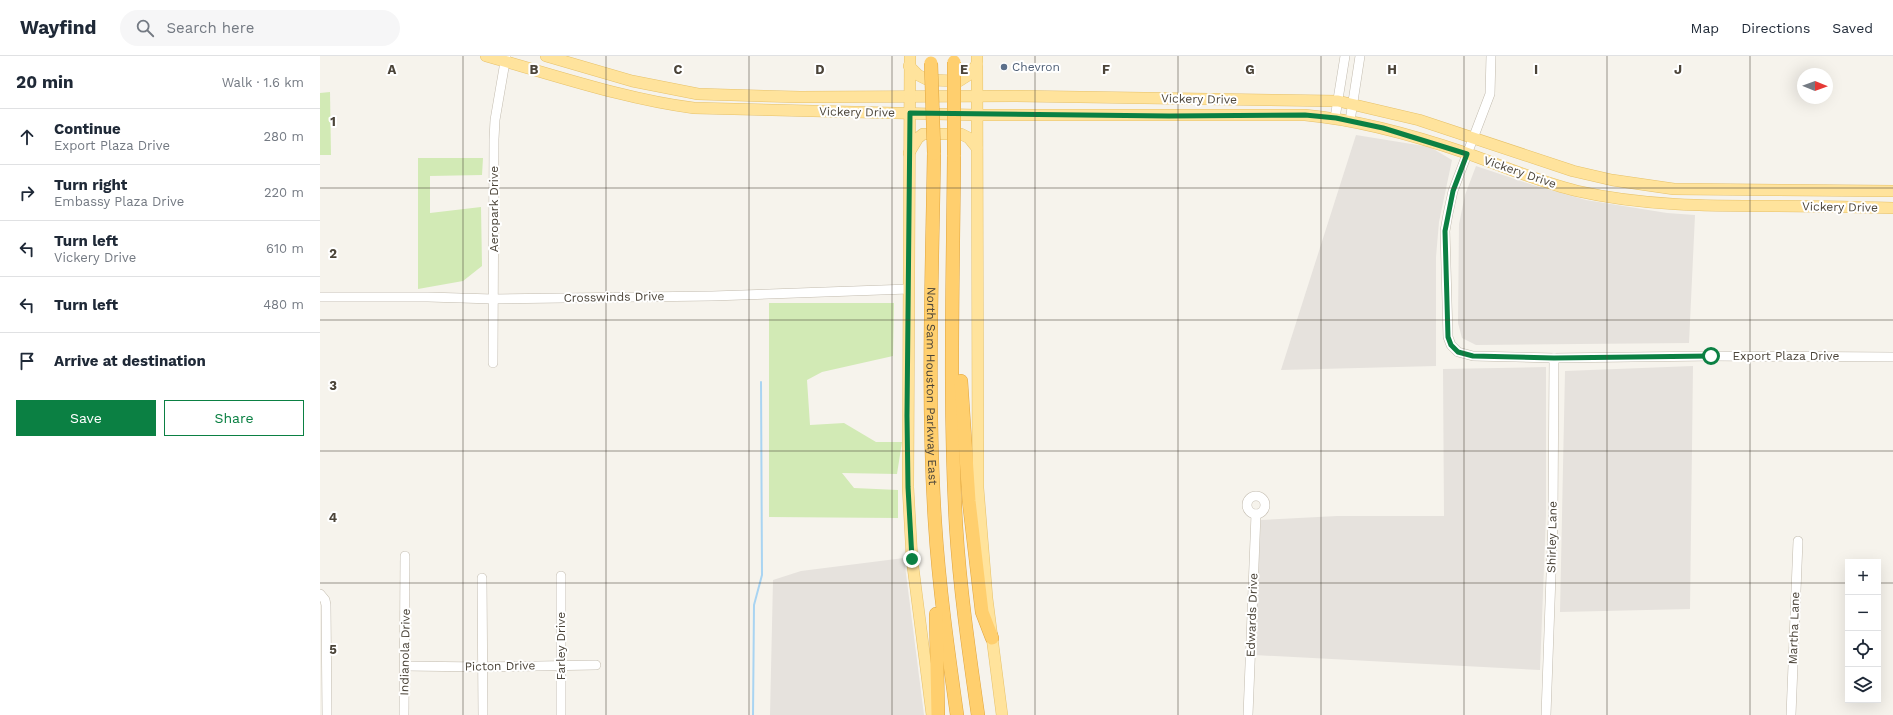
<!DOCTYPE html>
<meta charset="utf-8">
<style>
body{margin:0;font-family:"Work Sans",sans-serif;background:#f6f6f7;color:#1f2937}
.controls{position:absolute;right:12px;bottom:12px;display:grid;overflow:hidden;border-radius:0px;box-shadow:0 4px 16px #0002}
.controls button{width:36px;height:36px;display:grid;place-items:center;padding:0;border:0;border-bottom:1px solid #e0e1e3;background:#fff;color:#1f2937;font:20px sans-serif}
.compass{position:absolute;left:1477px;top:12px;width:36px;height:36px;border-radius:50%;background:#fff;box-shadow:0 4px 16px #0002;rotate:91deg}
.stop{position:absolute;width:12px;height:12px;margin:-9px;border:3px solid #0b8043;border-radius:50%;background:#fff}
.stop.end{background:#0b8043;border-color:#fff;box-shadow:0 1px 4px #0008}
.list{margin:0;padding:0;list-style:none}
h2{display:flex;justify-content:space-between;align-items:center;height:52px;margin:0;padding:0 16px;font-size:17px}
h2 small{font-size:13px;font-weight:400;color:#747a83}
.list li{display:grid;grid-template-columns:26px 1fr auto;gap:12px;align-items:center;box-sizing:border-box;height:56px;padding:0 16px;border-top:1px solid #e0e1e3}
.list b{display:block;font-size:15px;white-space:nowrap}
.list p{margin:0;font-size:13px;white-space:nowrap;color:#747a83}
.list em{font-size:13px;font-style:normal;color:#747a83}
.actions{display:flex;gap:8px;padding:12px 16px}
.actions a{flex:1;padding:9px 0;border:1px solid #0b8043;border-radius:0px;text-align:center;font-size:14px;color:#0b8043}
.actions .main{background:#0b8043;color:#fff}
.icon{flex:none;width:22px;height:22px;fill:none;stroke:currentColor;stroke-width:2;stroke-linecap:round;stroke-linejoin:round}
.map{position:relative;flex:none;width:1573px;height:659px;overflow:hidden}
header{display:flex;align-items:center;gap:24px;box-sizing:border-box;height:56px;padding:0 20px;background:#fff;border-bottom:1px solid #e0e1e3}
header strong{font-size:19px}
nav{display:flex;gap:22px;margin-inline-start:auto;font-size:14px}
.search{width:280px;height:36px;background:#f6f6f7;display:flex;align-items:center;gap:10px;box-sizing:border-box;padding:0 14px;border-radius:22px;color:#747a83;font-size:15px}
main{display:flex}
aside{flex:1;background:#fff}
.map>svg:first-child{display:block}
</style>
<header>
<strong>Wayfind</strong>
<div class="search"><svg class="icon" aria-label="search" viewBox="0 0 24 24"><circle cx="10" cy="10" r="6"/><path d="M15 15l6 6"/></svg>Search here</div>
<nav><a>Map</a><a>Directions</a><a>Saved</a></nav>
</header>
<main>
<aside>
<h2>20 min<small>Walk · 1.6 km</small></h2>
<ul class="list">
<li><svg class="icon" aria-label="ahead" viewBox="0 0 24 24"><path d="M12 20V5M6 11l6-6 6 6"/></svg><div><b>Continue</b><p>Export Plaza Drive</p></div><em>280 m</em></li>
<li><svg class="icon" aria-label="right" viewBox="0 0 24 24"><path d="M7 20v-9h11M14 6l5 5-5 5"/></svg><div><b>Turn right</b><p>Embassy Plaza Drive</p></div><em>220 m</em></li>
<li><svg class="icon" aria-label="left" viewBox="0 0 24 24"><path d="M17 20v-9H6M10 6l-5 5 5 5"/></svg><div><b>Turn left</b><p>Vickery Drive</p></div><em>610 m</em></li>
<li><svg class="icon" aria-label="left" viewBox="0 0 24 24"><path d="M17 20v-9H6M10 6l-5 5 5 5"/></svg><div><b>Turn left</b></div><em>480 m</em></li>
<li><svg class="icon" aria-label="arrive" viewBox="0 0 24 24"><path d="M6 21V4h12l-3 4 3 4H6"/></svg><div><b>Arrive at destination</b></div></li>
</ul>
<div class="actions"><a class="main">Save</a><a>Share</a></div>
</aside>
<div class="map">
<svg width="1573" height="659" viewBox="0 0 1573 659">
<rect width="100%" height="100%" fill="#f6f3ec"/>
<g fill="#e6e2dd">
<polygon points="1036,79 1110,91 1132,104 1119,166 1116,201 1116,310 961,314"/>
<polygon points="1156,110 1213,129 1266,144 1347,157 1375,159 1369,287 1156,289 1142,282 1138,267 1139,168 1145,139"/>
<polygon points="1373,310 1370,553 1240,556 1245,315"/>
<polygon points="1226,311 1226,459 1220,614 934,599 941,464 1017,460 1124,460 1123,313"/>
<polygon points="584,502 604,659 450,659 453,524 481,515"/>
</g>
<g fill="#d2eab5">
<polygon points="10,36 11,99 0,99 0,37"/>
<polygon points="98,102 163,102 162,119 110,120 110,157 161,151 162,210 143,225 98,233"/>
<polygon points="449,247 574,247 573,300 502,316 487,324 490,369 524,367 556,386 582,386 577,418 522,417 534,432 578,434 578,462 449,461"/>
</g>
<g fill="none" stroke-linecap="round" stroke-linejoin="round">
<polyline stroke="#a9d4f2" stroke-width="2" points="433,659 434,549 442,519 441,326"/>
<defs>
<g id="minor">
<polyline points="1171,0 1170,38 1133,135 1128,158 1125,175 1128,281 1131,289 1138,296 1153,300 1234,302 1391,300 1573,301"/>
<polyline points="1015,62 1025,0"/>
<polyline points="1030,65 1040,0"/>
<polyline points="0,241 108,241 173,243 392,240 589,233"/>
<polyline points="173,307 174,83 175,64 186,0"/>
<circle cx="936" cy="449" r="9"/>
<polyline points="162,522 163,659"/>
<polyline points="0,538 5,544 6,549 7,659"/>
<polyline points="85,610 162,611 276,609"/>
<polyline points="84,659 85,500"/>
<polyline points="241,659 241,520"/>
<polyline points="928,659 936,458"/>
<polyline points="1226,659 1233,463 1234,302"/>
<polyline points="1471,659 1478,485"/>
</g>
<g id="major">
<path d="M166,0C235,19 304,43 374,52L657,59H985C1040,64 1093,79 1146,97C1183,110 1219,126 1257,135C1323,150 1388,150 1455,150C1495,150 1534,151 1573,152"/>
<polyline points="226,0 312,25 378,38 480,41 694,40 1018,45 1099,64 1253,115 1292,124 1354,133 1573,135"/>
<polyline points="590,0 588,431 592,503 612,659"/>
<polyline points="657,0 658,432 667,542 682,659"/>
<polyline points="589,10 598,19 608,24 639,25 650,18 657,8"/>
<polyline points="589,97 598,82 603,78 641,78 649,82 657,92"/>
</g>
<g id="highway">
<path id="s1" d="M614,97C612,220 607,344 615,467C619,531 628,595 637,659"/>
<path d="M634,99C633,223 629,347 636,470C640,534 649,596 658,659"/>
<polyline points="641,325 649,445 662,556 672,582"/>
<polyline points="616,558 618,659"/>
</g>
</defs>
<use href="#minor" stroke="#c2bbae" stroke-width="10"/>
<use href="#major" stroke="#e6c16a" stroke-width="12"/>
<use href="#highway" stroke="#e0a43c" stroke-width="14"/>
<use href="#minor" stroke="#fff" stroke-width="9"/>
<use href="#major" stroke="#ffe39c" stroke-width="11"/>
<use href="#highway" stroke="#ffcf6e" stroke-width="13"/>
<defs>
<g id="highway-bridge">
<polyline points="634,6 634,99"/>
<polyline points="611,7 614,97"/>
</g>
</defs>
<use href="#highway-bridge" stroke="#e0a43c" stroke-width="14" stroke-linecap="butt"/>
<use href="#highway-bridge" stroke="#ffcf6e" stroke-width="13"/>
</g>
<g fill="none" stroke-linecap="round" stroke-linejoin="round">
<polyline stroke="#0b8043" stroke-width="5" points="592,503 588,431 587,360 590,57 849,60 985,59 1016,62 1063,72 1147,98 1133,135 1125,175 1128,281 1131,289 1138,296 1153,300 1234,302 1391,300"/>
</g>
<path fill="none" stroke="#4b4439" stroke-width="1" stroke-opacity="0.55" d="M143,0V659M286,0V659M429,0V659M572,0V659M715,0V659M858,0V659M1001,0V659M1144,0V659M1287,0V659M1430,0V659M0,132H1573M0,264H1573M0,395H1573M0,527H1528M1558,527H1573"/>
<circle fill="#5c6f8a" stroke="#fff" stroke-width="1.5" cx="684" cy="11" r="4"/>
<g text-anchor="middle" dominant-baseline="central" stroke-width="4" stroke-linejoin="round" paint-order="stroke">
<g font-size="12" fill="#4e5e75" stroke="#fff" text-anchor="start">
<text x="692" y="11">Chevron</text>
</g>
<g font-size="12" fill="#4b4439" stroke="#fff">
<text transform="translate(879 43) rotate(1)">Vickery Drive</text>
<text transform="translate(537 56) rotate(1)">Vickery Drive</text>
<text transform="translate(1200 116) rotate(19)">Vickery Drive</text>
<text transform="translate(1520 151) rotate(1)">Vickery Drive</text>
<text transform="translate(174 153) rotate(-90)">Aeropark Drive</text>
<text transform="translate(294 241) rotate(-1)">Crosswinds Drive</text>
<text x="1466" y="300">Export Plaza Drive</text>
<text stroke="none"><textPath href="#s1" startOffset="233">North Sam Houston Parkway East</textPath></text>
<text transform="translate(1232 481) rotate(-89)">Shirley Lane</text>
<text transform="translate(932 559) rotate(-88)">Edwards Drive</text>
<text transform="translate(1474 572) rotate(-88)">Martha Lane</text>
<text transform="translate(241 590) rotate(-90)">Farley Drive</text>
<text transform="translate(85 596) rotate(-89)">Indianola Drive</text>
<text transform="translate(180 610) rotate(-1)">Picton Drive</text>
</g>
</g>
<g font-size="13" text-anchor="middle" font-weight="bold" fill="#4b4439" stroke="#fff" stroke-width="4" stroke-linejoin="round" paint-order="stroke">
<text x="72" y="18">A</text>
<text x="214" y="18">B</text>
<text x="358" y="18">C</text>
<text x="500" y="18">D</text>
<text x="644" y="18">E</text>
<text x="786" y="18">F</text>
<text x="930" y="18">G</text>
<text x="1072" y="18">H</text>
<text x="1216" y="18">I</text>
<text x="1358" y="18">J</text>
<text x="13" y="70">1</text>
<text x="13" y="202">2</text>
<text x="13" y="334">3</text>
<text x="13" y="466">4</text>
<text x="13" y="598">5</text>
</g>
</svg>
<div class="controls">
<button>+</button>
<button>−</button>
<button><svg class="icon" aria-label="locate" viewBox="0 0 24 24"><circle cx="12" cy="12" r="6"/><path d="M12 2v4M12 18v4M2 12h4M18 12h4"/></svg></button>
<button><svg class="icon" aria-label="layers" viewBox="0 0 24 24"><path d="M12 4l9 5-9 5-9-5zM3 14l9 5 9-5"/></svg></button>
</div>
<svg class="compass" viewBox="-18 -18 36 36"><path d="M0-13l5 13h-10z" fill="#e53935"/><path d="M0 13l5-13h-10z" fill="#747a83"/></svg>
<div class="stop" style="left:1391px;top:300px"></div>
<div class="stop end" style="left:592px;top:503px"></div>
</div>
</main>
